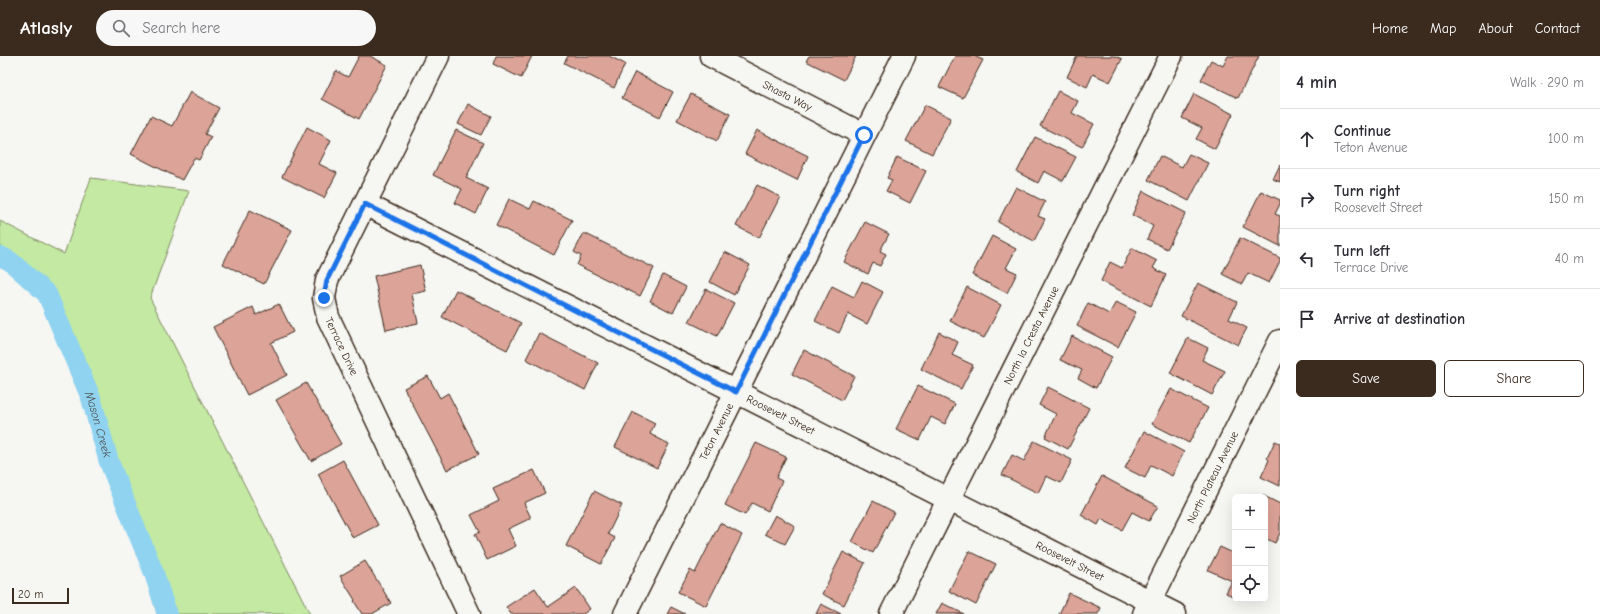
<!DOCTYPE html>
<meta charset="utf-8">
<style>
body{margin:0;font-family:"Comic Neue",sans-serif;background:#f7f7f7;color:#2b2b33}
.controls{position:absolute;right:12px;bottom:12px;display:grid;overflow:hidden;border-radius:6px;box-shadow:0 4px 16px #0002}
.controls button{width:36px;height:36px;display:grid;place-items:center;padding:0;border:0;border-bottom:1px solid #e1e1e2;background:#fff;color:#2b2b33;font:20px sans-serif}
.scale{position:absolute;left:12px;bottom:10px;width:57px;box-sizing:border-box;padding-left:4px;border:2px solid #3b2a1e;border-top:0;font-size:11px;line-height:14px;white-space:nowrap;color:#3b2a1e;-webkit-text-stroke:3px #f6f6f2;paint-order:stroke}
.stop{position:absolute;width:12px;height:12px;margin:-9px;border:3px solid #1a73e8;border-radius:50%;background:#fff}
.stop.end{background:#1a73e8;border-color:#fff;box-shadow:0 1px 4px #0008}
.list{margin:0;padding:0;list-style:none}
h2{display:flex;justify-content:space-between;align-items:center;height:52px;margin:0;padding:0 16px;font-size:17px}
h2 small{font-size:13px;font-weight:400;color:#7c7c81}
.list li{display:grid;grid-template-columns:26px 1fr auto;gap:12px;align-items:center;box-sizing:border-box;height:60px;padding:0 16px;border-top:1px solid #e1e1e2}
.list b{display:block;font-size:15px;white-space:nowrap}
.list p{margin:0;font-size:13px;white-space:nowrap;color:#7c7c81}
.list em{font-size:13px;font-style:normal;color:#7c7c81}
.actions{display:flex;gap:8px;padding:12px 16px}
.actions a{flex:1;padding:9px 0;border:1px solid #3b2a1e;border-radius:6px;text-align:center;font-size:14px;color:#3b2a1e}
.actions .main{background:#3b2a1e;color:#fff}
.icon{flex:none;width:22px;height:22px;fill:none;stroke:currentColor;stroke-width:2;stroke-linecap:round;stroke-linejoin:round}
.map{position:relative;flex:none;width:1280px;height:558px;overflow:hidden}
header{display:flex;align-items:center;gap:24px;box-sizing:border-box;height:56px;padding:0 20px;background:#3b2a1e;color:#fff}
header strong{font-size:19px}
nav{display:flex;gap:22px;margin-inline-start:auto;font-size:14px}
.search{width:280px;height:36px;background:#f7f7f7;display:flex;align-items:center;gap:10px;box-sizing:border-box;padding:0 14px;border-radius:22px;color:#7c7c81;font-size:15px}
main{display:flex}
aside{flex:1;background:#fff}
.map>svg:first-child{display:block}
</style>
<header>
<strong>Atlasly</strong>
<div class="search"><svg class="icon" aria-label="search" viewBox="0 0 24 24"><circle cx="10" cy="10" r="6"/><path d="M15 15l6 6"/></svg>Search here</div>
<nav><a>Home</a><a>Map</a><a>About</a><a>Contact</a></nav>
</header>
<main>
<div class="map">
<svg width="1280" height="558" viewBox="0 0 1280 558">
<rect width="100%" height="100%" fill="#f6f6f2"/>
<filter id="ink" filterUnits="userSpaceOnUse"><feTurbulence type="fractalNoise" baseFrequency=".025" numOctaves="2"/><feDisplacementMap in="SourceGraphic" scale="8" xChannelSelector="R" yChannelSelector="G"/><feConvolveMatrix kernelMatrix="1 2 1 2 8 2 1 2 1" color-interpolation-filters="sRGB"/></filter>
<g filter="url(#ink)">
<polygon fill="#c3e9a3" stroke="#7f8a60" points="91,122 189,135 150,242 310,558 157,558 140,495 40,220 0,198 0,165 64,198"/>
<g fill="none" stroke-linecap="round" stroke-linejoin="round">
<path stroke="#8fd3f1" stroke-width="20" id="s1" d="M0,200L10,205L47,238L91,342L109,406L154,517L167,558"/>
</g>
<g fill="#dca398" stroke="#3b2a1e">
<polygon points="359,0 370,0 387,9 359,63 322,43 336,15 348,21"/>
<polygon points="496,0 532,0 521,22 493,8"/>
<polygon points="568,0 609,0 625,8 614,32 564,7"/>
<polygon points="809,0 856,0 844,24 806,5"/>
<polygon points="955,0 974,0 983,4 963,42 939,31"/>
<polygon points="1077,0 1115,0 1122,3 1110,26 1093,18 1087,31 1067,21"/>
<polygon points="1228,0 1259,0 1238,42 1201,24 1211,4 1223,10"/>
<polygon points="635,16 673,36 660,61 622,42"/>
<polygon points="1058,35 1078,45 1072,57 1094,68 1082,91 1040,70"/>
<polygon points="190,36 219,52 205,78 211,81 199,104 194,102 182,124 131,98 151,60 172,70"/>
<polygon points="691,38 730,58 717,85 677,64"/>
<polygon points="1194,38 1233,58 1215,93 1196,83 1202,72 1182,62"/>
<polygon points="468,48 491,60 481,79 458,68"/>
<polygon points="925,49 951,62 932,98 906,85"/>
<polygon points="307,71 331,84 319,108 337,117 324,142 282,121"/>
<polygon points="456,74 483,87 466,122 488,133 476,158 455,147 462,133 433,119"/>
<polygon points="757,74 808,100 797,124 745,98"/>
<polygon points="1035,81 1076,101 1063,125 1044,115 1038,127 1017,116"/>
<polygon points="1189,98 1208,107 1189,145 1148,124 1160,100 1182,111"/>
<polygon points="897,101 926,115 910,147 886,135 892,124 887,122"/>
<polygon points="1280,109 1280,126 1273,123"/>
<polygon points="757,129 780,141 759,182 736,170"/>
<polygon points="1016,131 1045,146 1038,160 1045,163 1034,185 998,166"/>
<polygon points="1143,135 1186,157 1167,193 1147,183 1153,170 1132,159"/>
<polygon points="1261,135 1280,144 1280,148 1275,158 1280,160 1280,190 1243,171"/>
<polygon points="509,143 530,153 534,145 572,164 554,199 496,169"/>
<polygon points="250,154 292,174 264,228 223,208"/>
<polygon points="865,166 889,178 880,195 886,198 880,210 873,207 868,218 844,206"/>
<polygon points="584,177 654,212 640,240 577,209 581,200 574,196"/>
<polygon points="992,180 1016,193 1006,212 1017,217 1007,237 972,219"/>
<polygon points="1240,182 1280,202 1280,205 1269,227 1248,217 1242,228 1222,218"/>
<polygon points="1132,192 1157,205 1153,212 1166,219 1151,250 1101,225 1110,206 1122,212"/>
<polygon points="725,196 750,209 734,239 710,226"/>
<polygon points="420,209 426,235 412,238 418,267 386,274 374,220"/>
<polygon points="663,219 686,231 673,257 650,245"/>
<polygon points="862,225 883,236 867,268 848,258 839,277 815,265 832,230 854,241"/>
<polygon points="1198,227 1237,246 1229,263 1247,272 1238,289 1181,260"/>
<polygon points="967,231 1001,249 984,282 950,265"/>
<polygon points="706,233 734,247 717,280 689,266"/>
<polygon points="456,234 521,267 507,294 442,261"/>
<polygon points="1116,246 1136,256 1118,291 1077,270 1088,247 1109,258"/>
<polygon points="279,248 293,276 271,287 287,319 247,339 213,271 253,251 256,259"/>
<polygon points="939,276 958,286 952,299 973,309 961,333 921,313"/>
<polygon points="539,277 598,307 585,334 526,303"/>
<polygon points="1072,280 1112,301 1096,332 1078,322 1082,314 1060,304"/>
<polygon points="1188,282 1208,292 1202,304 1225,315 1212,339 1170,317"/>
<polygon points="804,294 854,320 842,344 792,318"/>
<polygon points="428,320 440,342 448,337 479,398 447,414 404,332"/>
<polygon points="306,327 341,388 311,405 276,344"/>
<polygon points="918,330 955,348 945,368 931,361 920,384 896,373"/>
<polygon points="1048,331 1089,352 1068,393 1045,381 1056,358 1039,349"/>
<polygon points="1171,333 1208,352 1189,387 1152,368"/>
<polygon points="633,356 655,367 650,378 669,388 657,412 615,391"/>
<polygon points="1144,375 1184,396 1172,420 1151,409 1145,422 1125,412"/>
<polygon points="1034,385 1072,404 1061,427 1046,420 1038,437 1002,419 1012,399 1024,405"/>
<polygon points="1275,385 1280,387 1280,430 1261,421 1269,404 1267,402"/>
<polygon points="756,387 786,401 776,422 782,425 768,455 752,447 745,459 725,449"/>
<polygon points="343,404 378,469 353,482 318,418"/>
<polygon points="534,414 545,437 524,447 531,462 508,473 516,490 487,504 475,478 480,476 471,459 499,445 493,433"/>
<polygon points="1102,420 1158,450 1149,465 1132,456 1122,474 1101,463 1098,469 1081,459"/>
<polygon points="594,435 622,449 608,478 615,482 601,508 566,490"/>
<polygon points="1262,439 1280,448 1280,477 1275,487 1265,482 1265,441 1262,441"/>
<polygon points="873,445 894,456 873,497 852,486"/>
<polygon points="775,459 795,470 785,488 765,478"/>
<polygon points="720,467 742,479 706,550 678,536 690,514 695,517"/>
<polygon points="1220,491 1235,498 1235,541 1226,537 1232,525 1208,514"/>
<polygon points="969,495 996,508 976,549 949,535"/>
<polygon points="843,496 865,507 844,549 822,538"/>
<polygon points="365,505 391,547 372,558 362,558 354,545 355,544 340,520"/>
<polygon points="535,532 548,551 576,532 590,553 583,558 511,558 506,551"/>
<polygon points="1069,537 1101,552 1098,558 1059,558"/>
<polygon points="942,547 964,558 936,558"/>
<polygon points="821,548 841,558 816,558"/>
<polygon points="671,551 685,558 667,558"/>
</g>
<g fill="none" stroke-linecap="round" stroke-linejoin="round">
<defs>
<g id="minor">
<path id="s2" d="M438,0L327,224L324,242L328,261L469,558"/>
<path id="s3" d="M711,0L864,79"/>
<path id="s4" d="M365,148L1175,558"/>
<path id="s5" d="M625,558L904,0"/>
<path id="s6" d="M891,558L1171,0"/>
<path id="s7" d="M1144,558L1280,285"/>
</g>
</defs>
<use href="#minor" stroke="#3b2a1e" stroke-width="25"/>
<use href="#minor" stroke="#f6f6f2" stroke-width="22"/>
</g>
</g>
<g fill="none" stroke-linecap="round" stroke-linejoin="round" filter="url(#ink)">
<polyline stroke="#1a73e8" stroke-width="5" points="324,242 327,224 365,148 736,336 864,79"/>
</g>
<g text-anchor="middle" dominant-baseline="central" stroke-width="3" stroke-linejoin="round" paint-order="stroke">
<g font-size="11" fill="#3b2a1e" stroke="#f6f6f2">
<text stroke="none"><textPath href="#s3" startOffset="86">Shasta Way</textPath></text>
<text stroke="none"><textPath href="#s6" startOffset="312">North la Cresta Avenue</textPath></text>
<text stroke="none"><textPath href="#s2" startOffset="320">Terrace Drive</textPath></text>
<text stroke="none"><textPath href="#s4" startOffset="466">Roosevelt Street</textPath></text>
<text stroke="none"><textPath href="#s5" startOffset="204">Teton Avenue</textPath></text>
<text stroke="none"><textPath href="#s7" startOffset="153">North Plateau Avenue</textPath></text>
<text stroke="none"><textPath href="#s4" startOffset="790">Roosevelt Street</textPath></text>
</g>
<g font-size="12" font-style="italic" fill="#505453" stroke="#f6f6f2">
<text stroke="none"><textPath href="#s1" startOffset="201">Mason Creek</textPath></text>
</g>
</g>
</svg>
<div class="controls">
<button>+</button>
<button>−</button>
<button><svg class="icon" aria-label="locate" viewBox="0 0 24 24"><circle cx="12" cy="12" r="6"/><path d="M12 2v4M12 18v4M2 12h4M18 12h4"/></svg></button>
</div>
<div class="scale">20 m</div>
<div class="stop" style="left:864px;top:79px"></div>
<div class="stop end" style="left:324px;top:242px"></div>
</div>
<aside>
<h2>4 min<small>Walk · 290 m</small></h2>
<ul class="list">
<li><svg class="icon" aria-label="ahead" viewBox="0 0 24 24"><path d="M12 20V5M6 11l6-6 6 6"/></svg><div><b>Continue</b><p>Teton Avenue</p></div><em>100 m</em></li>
<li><svg class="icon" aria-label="right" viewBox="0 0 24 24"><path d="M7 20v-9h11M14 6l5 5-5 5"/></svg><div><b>Turn right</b><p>Roosevelt Street</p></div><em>150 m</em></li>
<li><svg class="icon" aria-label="left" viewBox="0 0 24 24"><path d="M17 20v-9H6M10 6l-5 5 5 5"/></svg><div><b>Turn left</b><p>Terrace Drive</p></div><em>40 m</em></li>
<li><svg class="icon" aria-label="arrive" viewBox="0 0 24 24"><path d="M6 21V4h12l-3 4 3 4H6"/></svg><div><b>Arrive at destination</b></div></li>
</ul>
<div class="actions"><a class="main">Save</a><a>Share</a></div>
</aside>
</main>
